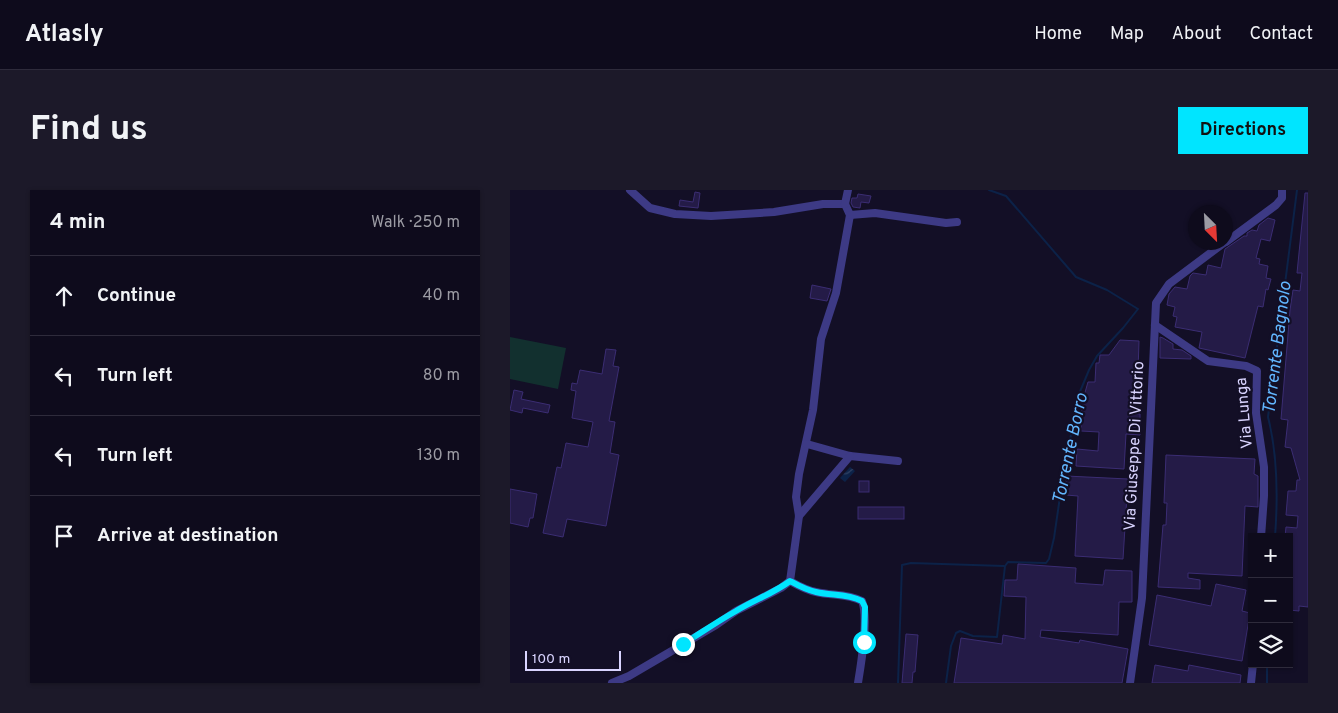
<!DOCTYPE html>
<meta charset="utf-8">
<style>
body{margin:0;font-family:Overpass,sans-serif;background:#1c1929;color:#f1f3f6}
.controls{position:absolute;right:15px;bottom:15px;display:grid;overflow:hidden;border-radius:0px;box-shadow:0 1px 4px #0004}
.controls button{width:45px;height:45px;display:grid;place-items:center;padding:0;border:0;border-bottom:1px solid #2e2b3b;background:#0e0b1c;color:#f1f3f6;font:25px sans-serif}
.compass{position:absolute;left:678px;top:15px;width:45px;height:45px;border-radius:50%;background:#0e0b1c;box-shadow:0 1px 4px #0004;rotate:156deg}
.scale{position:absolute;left:15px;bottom:12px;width:96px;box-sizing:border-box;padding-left:5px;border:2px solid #d9d4ff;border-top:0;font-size:14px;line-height:18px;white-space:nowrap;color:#d9d4ff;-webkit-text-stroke:4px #130f26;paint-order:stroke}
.stop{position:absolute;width:15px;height:15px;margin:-11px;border:4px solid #00e5ff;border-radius:50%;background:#fff}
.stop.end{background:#00e5ff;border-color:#fff;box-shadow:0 1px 5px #0008}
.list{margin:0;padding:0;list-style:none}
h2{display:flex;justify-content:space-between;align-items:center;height:65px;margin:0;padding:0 20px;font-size:21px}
h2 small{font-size:16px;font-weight:400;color:#9b9ba3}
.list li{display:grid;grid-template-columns:32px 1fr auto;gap:15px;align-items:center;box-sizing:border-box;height:80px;padding:0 20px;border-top:1px solid #2e2b3b}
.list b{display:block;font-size:19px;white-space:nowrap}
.list em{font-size:16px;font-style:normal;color:#9b9ba3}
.icon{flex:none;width:28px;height:28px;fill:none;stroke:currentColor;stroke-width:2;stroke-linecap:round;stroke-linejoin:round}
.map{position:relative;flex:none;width:798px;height:493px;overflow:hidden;border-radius:0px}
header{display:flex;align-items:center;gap:30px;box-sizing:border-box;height:70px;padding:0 25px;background:#0e0b1c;border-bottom:1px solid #2e2b3b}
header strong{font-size:24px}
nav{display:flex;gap:28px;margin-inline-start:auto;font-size:18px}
.intro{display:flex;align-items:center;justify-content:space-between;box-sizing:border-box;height:120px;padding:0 30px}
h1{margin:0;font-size:35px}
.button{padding:12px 22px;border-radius:0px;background:#00e5ff;color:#111;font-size:18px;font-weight:700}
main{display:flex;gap:30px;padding:0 30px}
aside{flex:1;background:#0e0b1c;border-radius:0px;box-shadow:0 1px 4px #0004}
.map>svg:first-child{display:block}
</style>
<header>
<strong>Atlasly</strong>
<nav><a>Home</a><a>Map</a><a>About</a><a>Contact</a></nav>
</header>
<div class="intro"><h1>Find us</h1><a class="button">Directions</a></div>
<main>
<aside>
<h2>4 min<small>Walk · 250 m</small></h2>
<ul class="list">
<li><svg class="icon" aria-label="ahead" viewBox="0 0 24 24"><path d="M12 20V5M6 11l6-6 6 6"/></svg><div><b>Continue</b></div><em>40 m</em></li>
<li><svg class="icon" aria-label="left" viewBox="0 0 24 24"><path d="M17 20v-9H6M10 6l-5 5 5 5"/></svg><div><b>Turn left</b></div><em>80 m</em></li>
<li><svg class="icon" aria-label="left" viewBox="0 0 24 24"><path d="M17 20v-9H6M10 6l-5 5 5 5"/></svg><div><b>Turn left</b></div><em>130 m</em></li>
<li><svg class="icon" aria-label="arrive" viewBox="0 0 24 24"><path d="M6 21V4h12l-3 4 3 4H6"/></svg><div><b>Arrive at destination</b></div></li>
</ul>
</aside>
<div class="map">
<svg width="798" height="493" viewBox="0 0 798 493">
<defs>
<pattern id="water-waves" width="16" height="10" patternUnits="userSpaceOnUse" patternTransform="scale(1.25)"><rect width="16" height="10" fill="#0c2248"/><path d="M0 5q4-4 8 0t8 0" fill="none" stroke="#2f4163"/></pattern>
</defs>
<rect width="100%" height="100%" fill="#130f26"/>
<polygon fill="#12302f" points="0,147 56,158 48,199 0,189"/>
<polygon fill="url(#water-waves)" points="340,277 345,281 335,292 330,288"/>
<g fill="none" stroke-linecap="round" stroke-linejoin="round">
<g stroke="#0c2248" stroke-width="2">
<path d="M765,347C768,307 768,266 758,227L787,0"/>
<polyline points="757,474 757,493"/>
<polyline points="388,493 392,375 401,373 494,376"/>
<polyline points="436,493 441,456 446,443 450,441 463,446 487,447 495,376 498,372 536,373 539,369 544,348 553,286 569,204 579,180 587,166 613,138 628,119 597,100 566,87 496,6 479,0"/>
</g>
</g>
<g fill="#241b47" stroke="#3b2d73">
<polygon points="185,2 190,3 188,18 169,16 170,10 183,12"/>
<polygon points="795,3 798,3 798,417 789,416 789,421 779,420 779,347 775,347 776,337 787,338 788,326 776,325 778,301 786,301 787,290 790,290 781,258 775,257 778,230 771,229 780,120 783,100 790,101 792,83 787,83"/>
<polygon points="348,4 361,6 359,13 351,12 350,18 343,17 341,13 342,8 347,8"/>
<polygon points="758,28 765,30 760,51 751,49 746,68 750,69 749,74 758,76 756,88 761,89 758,100 756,99 753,117 748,116 735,168 689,158 692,142 665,137 667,127 663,126 665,117 657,115 659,104 665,97 677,99 680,86 683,83 696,85 698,75 711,78 715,59 734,46 737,46 737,43 742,40 747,41 749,35"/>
<polygon points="302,95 321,99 317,111 300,108"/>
<polygon points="650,147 653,148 663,154 663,159 672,160 681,166 681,169 650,168"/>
<polygon points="610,150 629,151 628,182 633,182 631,210 622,210 621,223 630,224 630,245 616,244 614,279 566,276 567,259 588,261 589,242 571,241 572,213 578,192 585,192 586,173 589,173 590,165 599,165"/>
<polygon points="96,159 106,160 103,176 109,177 99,231 105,232 100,263 109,265 96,336 57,329 53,347 33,343 47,277 51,278 56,253 78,257 83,232 62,228 66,201 61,200 62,193 67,194 70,180 92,184"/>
<polygon points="4,200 13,202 11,209 40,215 38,223 13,218 12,223 0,220"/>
<polygon points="656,265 745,269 744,284 748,286 748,317 735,316 732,386 678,383 678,388 690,390 690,399 648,397 653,335 656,335 657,313 654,313"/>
<polygon points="556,286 618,289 613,369 565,366 568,306 556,305"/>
<rect x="349" y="291" width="10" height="11"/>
<polygon points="0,299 27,304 23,328 20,328 18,337 0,333"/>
<rect x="348" y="317" width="46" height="12"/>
<polygon points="508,374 566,378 565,393 593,395 595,380 622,381 622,412 609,412 608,445 531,440 530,447 569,453 570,450 618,459 612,493 444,493 451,448 492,454 493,445 515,449 516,407 494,406 495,390 507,390"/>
<polygon points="706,394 736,400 732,421 740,423 732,471 639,455 647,405 701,416"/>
<polygon points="396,444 408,445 405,482 403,482 402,493 392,493"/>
<polygon points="645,475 678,481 679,475 731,485 730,493 642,493"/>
</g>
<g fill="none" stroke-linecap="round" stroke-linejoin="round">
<g stroke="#3d3a85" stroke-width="8">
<polyline points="120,0 140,18 165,24 201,26 264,22 313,14 335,14"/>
<path d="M335,14L340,25L326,103L311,149L303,220L289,284L286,307L289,326L280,391C289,396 296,400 306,402C322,406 336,403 352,411C359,428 351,474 348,493"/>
<polyline points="335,14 338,0"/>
<polyline points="340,25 365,23 436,33 447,32"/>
<polyline points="716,52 766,15 772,8 772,0"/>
<polyline points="645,135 698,171 736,176 747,181 746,223 754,277 754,306 751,347"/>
<polyline points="297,254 340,266 388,271"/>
<polyline points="289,326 340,266"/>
<polyline points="102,493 119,486 206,435 226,421 271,398 280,391"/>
<polyline points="620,493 632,408 646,113 659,94 715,52"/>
<polyline points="741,493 743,474"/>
</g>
</g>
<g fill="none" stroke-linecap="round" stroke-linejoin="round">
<path stroke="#00e5ff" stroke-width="6" d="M173,454C191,443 208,431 226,421C244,410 264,403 280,391C289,396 296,400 306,402C322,406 336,403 352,411L355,417L354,452"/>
</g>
<g text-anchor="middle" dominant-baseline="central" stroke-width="4.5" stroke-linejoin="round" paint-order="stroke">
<g font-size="16" fill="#d9d4ff" stroke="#130f26">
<text transform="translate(735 223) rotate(-95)">Via Lunga</text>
<text transform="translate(625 256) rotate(-87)">Via Giuseppe Di Vittorio</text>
</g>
<g font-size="18" font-style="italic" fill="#62b6ff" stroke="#130f26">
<text transform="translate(768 158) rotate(-83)">Torrente Bagnolo</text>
<text transform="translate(561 259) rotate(-78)">Torrente Borro</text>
</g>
</g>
</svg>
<div class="controls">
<button>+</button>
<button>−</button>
<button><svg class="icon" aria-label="layers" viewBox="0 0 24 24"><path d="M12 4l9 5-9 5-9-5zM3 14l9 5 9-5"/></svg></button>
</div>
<svg class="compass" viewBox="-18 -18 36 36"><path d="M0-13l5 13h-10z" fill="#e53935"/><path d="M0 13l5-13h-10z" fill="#9b9ba3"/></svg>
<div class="scale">100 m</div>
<div class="stop" style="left:354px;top:452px"></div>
<div class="stop end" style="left:173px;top:454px"></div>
</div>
</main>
